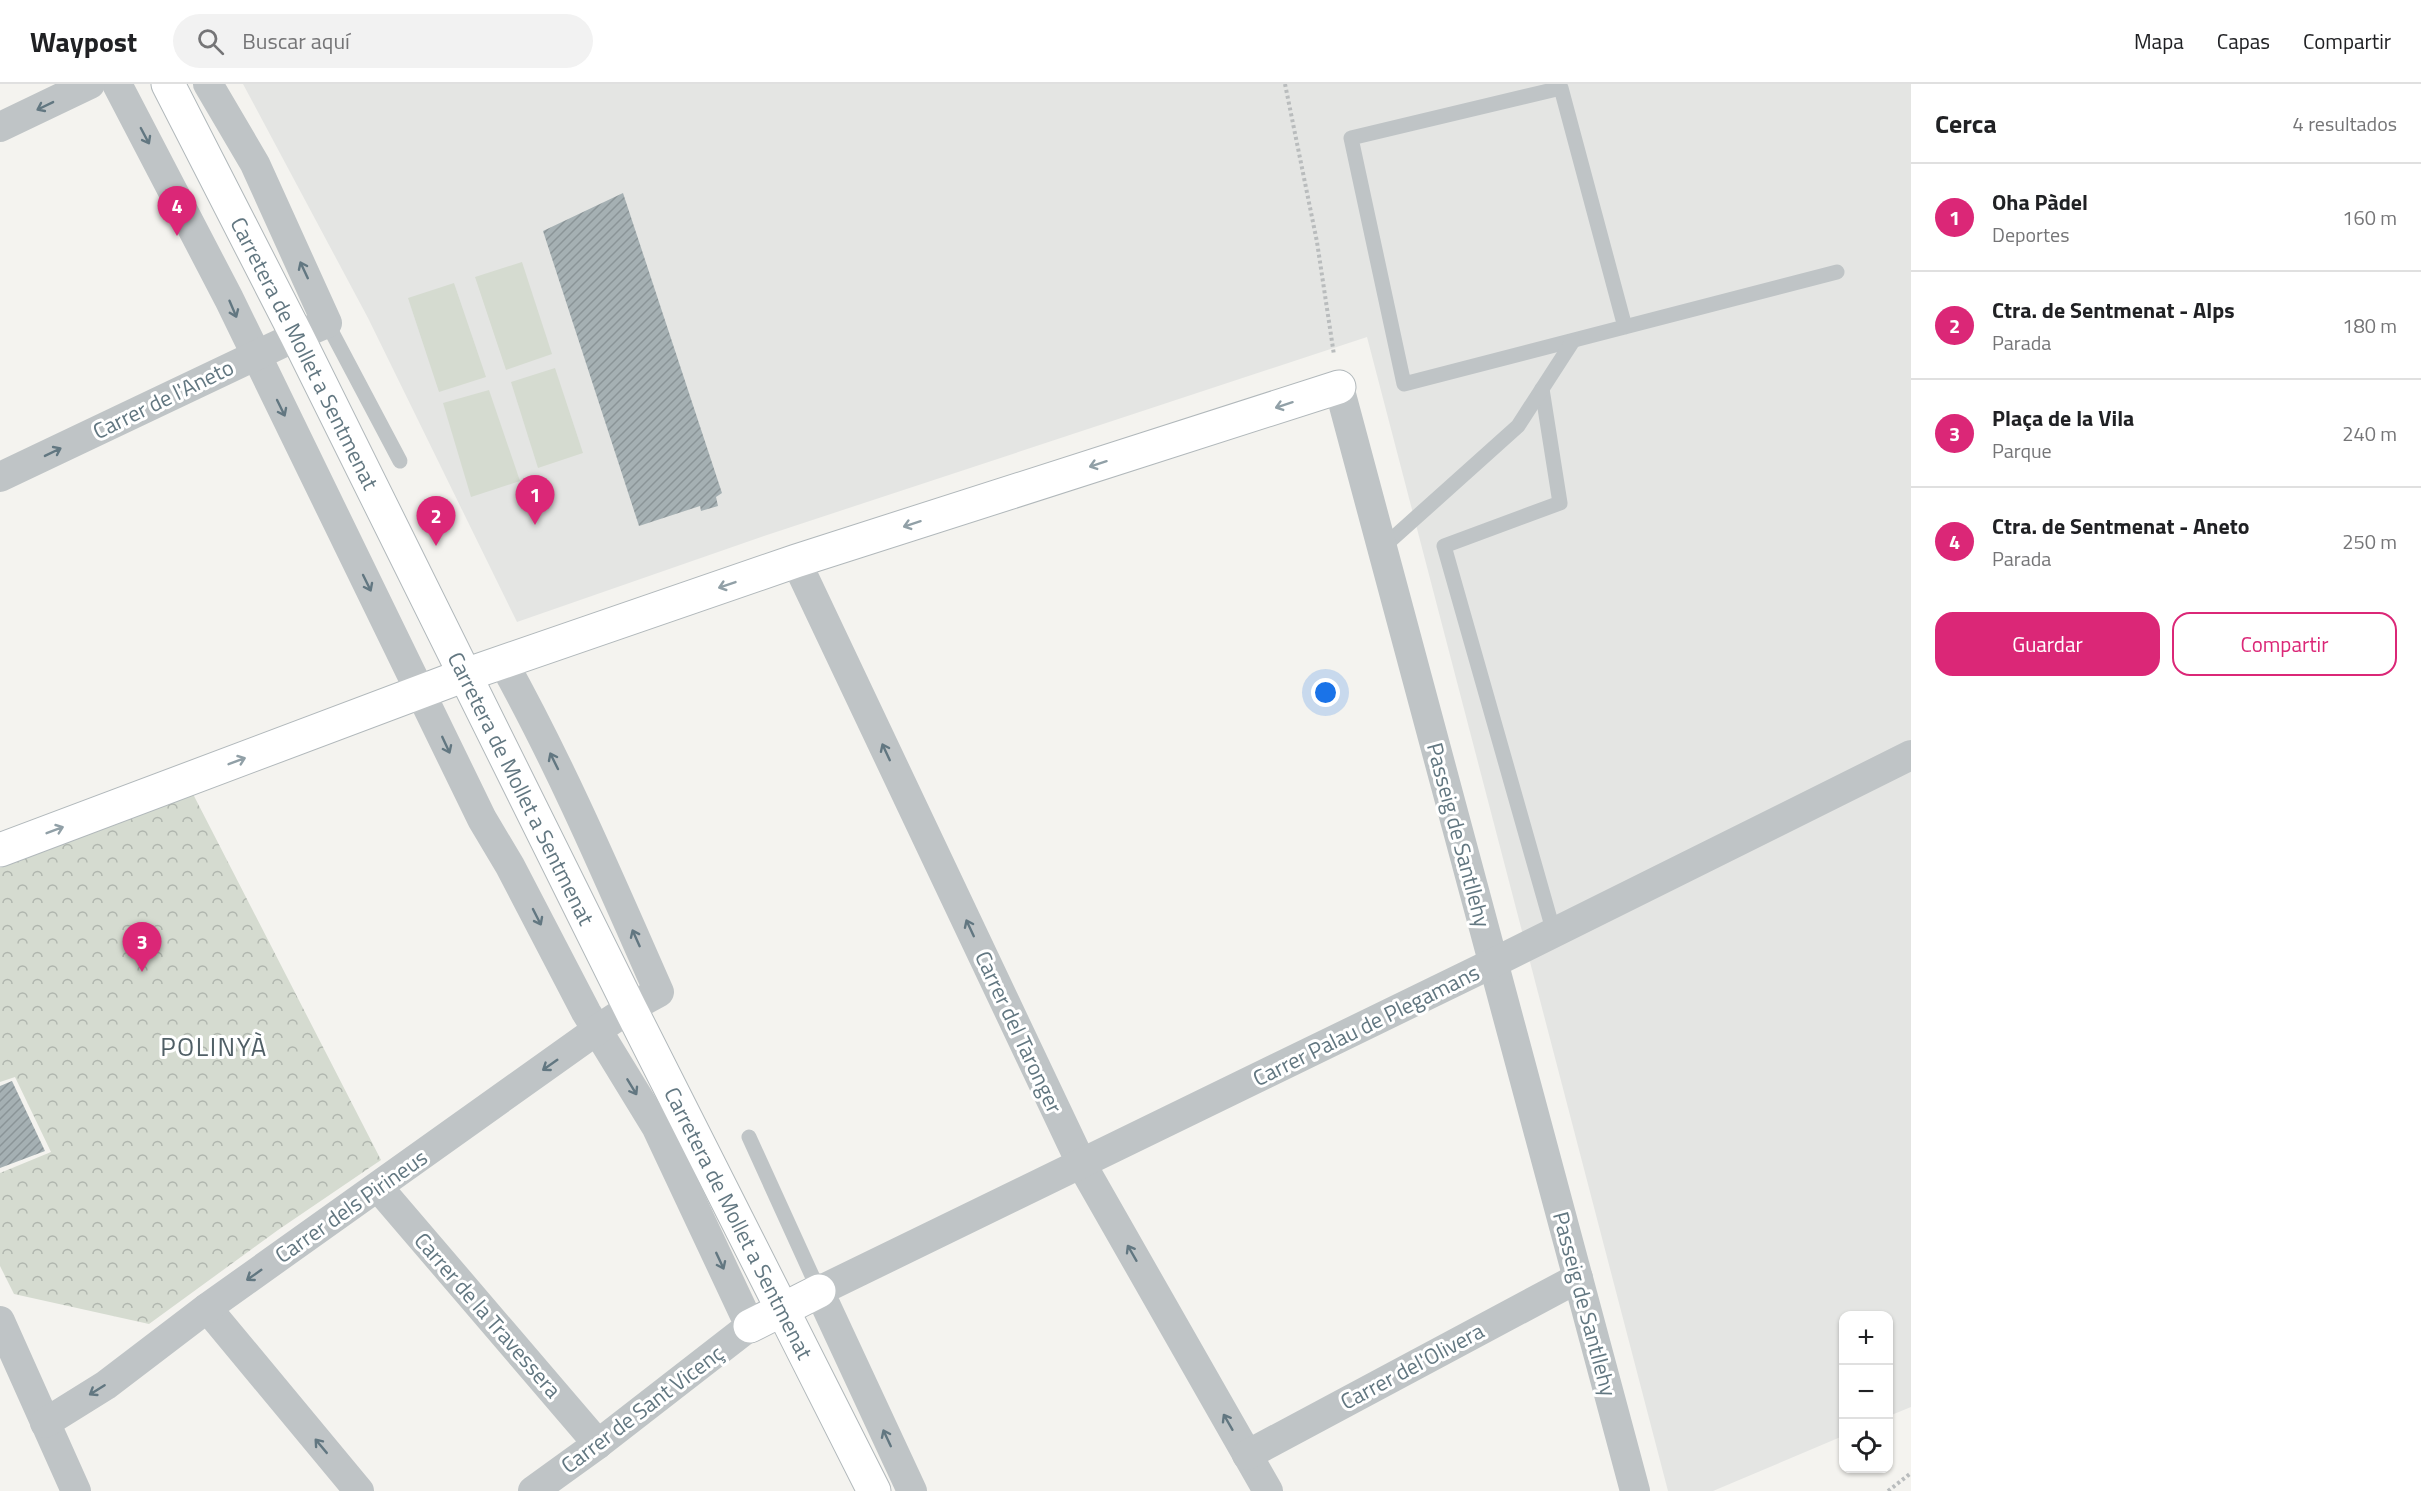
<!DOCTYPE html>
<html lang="es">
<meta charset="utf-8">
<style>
body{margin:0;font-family:"Titillium Web",sans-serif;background:#f2f2f2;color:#202124}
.controls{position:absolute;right:18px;bottom:18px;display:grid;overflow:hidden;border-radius:12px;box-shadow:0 2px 4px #0004}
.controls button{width:54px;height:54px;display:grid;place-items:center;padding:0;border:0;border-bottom:2px solid #e0e0e0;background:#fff;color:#202124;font:30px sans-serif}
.you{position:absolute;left:1326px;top:609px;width:21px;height:21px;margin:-15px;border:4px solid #fff;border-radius:50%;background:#1a73e8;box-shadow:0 0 0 9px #1a73e833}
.badge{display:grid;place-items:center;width:39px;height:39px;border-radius:50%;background:#db2777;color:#fff;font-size:20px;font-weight:700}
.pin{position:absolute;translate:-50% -50px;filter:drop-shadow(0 2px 3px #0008)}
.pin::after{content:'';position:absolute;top:32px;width:21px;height:18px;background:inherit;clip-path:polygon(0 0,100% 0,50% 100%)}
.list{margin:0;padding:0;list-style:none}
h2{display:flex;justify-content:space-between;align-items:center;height:78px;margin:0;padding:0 24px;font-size:26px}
h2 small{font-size:20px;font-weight:400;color:#757577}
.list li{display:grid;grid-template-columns:39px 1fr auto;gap:18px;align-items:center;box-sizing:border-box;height:108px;padding:0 24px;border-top:2px solid #e0e0e0}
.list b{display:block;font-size:22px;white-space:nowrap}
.list p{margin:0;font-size:20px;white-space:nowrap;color:#757577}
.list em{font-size:20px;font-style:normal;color:#757577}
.actions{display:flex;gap:12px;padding:18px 24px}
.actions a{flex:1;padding:14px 0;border:2px solid #db2777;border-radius:18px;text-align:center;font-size:21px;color:#db2777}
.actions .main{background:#db2777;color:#fff}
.icon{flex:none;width:33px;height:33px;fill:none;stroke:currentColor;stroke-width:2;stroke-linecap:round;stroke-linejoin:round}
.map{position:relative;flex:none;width:1911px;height:1407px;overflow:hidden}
header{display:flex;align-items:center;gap:36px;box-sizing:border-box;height:84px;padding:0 30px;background:#fff;border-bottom:2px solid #e0e0e0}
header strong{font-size:28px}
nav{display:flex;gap:33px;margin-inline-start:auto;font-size:21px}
.search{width:420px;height:54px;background:#f2f2f2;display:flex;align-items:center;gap:15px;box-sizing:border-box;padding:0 21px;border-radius:33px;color:#757577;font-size:22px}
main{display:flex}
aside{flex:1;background:#fff}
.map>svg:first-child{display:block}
</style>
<header>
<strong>Waypost</strong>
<div class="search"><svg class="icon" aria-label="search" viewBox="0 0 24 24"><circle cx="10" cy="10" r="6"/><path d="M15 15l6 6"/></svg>Buscar aquí</div>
<nav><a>Mapa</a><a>Capas</a><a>Compartir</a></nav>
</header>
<main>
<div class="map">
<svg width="1911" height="1407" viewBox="0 0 1911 1407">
<defs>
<pattern id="park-crowns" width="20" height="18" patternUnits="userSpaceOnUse" patternTransform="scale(1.5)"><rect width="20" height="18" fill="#d5dbd0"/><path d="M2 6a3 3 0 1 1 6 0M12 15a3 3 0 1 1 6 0" fill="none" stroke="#b0b6ae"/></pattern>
<pattern id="building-hatch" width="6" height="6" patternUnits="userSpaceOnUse" patternTransform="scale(1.5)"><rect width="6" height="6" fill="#a5b0b3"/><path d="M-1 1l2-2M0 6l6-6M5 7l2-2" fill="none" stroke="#8a9497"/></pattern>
</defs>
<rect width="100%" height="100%" fill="#f4f3ef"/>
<polygon fill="#e4e5e3" points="243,0 1911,0 1911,1323 1889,1332 1888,1232 1844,1232 1843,1352 1713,1407 1668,1407 1367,253 764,452 517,538 368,234"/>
<g fill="#d5dbd0">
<polygon points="522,178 552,270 506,286 475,193"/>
<polygon points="454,199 486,293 439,308 408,214"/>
<polygon points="555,284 583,369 538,384 511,298"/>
<polygon points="489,306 520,397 471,413 443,319"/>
</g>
<polygon fill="url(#park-crowns)" points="193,710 381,1076 278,1146 149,1240 14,1210 0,1182 0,1089 51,1068 15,993 0,998 0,784"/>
<g fill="url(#building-hatch)">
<polygon points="623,109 722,409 716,413 718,422 701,427 700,422 639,442 543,147"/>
<polygon points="12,997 45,1067 0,1084 0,1002"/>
</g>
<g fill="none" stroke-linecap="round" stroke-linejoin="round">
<defs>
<g id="secondary">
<path id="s1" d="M168,0L297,252L630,924L874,1407"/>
<polyline points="0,766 465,591 796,477 1339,303"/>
<polyline points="750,1242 819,1207"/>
</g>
</defs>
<use href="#secondary" stroke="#b1b8bb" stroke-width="35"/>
<g stroke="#b9bcbd" stroke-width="4" stroke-dasharray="3 3" stroke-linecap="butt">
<polyline points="1285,0 1317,158 1334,271"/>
<polyline points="1888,1407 1911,1389"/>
</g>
<g stroke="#bfc4c6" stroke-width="15">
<polyline points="327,239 400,377"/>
<polyline points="1625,243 1561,4 1351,54 1404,300 1837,188"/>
<polyline points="1542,305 1560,419 1444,462 1554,849"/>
<polyline points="1382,464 1518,342 1573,257"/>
<polyline points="749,1053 819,1207"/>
</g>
<g stroke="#bfc4c6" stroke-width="30">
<polyline points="117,0 229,215 482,735 510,782 586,928 657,1044 750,1242 598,1360 533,1407"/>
<polyline points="0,43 90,0"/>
<polyline points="1339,303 1635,1407"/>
<polyline points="0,393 297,252 327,239 255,80 208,0"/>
<polyline points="796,477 1082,1081 1268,1407"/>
<polyline points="378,1103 598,1360"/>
<polyline points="207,1224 359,1407"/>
<polyline points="0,1237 76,1407"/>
<path d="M45,1339L106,1301L207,1224L597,946L630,924L659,908C610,797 562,684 503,578"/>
<polyline points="1247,1371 1578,1194"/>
<polyline points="912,1407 819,1207 1493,879 1911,671"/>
</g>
<use href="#secondary" stroke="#fff" stroke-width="33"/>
</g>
<defs><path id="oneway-shaft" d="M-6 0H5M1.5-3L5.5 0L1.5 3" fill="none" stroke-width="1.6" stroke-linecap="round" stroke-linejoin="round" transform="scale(1.5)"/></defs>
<g stroke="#627781">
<use href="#oneway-shaft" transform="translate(45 22) rotate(154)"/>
<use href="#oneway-shaft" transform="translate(145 52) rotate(62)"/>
<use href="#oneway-shaft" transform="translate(304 186) rotate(-115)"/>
<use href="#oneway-shaft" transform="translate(233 225) rotate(67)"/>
<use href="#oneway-shaft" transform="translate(281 324) rotate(64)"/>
<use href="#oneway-shaft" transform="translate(53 368) rotate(-26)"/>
<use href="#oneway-shaft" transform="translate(367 499) rotate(64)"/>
<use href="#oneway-shaft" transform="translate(446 661) rotate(65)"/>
<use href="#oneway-shaft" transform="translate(886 668) rotate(-115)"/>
<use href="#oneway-shaft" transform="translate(554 677) rotate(-116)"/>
<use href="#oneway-shaft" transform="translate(537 833) rotate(63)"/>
<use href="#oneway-shaft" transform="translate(970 844) rotate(-115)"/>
<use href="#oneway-shaft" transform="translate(636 854) rotate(-114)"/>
<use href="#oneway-shaft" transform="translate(550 981) rotate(145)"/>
<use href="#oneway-shaft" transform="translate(632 1003) rotate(59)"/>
<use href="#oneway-shaft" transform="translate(1132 1169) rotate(-120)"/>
<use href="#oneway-shaft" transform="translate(720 1177) rotate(65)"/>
<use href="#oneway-shaft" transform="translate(254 1191) rotate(145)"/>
<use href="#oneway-shaft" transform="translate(97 1306) rotate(148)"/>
<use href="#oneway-shaft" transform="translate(1228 1338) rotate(-120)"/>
<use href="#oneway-shaft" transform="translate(887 1354) rotate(-115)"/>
<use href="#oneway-shaft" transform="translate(321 1362) rotate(-130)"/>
</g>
<g stroke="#91a0a7">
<use href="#oneway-shaft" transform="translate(1284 321) rotate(162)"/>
<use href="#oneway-shaft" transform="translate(1098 380) rotate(162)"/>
<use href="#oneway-shaft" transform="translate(912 440) rotate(162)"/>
<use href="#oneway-shaft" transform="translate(727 501) rotate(161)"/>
<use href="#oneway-shaft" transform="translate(237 677) rotate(-21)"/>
<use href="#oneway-shaft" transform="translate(55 746) rotate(-21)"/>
</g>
<g text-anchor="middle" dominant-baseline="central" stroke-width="6" stroke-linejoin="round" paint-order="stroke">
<g font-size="22" fill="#627781" stroke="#fff">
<text stroke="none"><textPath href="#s1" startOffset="302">Carretera de Mollet a Sentmenat</textPath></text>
<text transform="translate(163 315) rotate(-26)">Carrer de l'Aneto</text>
<text stroke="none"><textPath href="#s1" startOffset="788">Carretera de Mollet a Sentmenat</textPath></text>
<text transform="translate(1459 751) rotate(75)">Passeig de Santllehy</text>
<text transform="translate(1366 941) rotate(-26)">Carrer Palau de Plegamans</text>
<text transform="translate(1019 948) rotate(65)">Carrer del Taronger</text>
<text transform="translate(351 1122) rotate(-35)">Carrer dels Pirineus</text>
<text stroke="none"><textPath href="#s1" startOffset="1274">Carretera de Mollet a Sentmenat</textPath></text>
<text transform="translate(1585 1220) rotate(75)">Passeig de Santllehy</text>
<text transform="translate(488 1231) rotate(49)">Carrer de la Travessera</text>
<text transform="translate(1412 1282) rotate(-28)">Carrer del'Olivera</text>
<text transform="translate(642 1325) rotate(-37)">Carrer de Sant Vicenç</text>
</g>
<g font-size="26" letter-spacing="1.5" fill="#505f66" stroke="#fff">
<text x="214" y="962">POLINYÀ</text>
</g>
</g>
</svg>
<div class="controls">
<button>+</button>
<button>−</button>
<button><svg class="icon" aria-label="locate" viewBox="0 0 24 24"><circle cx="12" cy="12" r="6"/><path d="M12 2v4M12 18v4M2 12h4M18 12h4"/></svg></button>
</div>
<div class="you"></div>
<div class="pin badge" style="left:535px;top:441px">1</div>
<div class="pin badge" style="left:436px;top:462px">2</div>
<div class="pin badge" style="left:142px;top:888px">3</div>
<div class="pin badge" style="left:177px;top:152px">4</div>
</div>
<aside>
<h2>Cerca<small>4 resultados</small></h2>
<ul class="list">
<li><span class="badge">1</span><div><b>Oha Pàdel</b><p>Deportes</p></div><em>160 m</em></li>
<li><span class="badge">2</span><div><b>Ctra. de Sentmenat - Alps</b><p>Parada</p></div><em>180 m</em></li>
<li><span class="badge">3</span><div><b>Plaça de la Vila</b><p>Parque</p></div><em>240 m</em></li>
<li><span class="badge">4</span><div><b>Ctra. de Sentmenat - Aneto</b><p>Parada</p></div><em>250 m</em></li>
</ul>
<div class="actions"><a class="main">Guardar</a><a>Compartir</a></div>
</aside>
</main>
